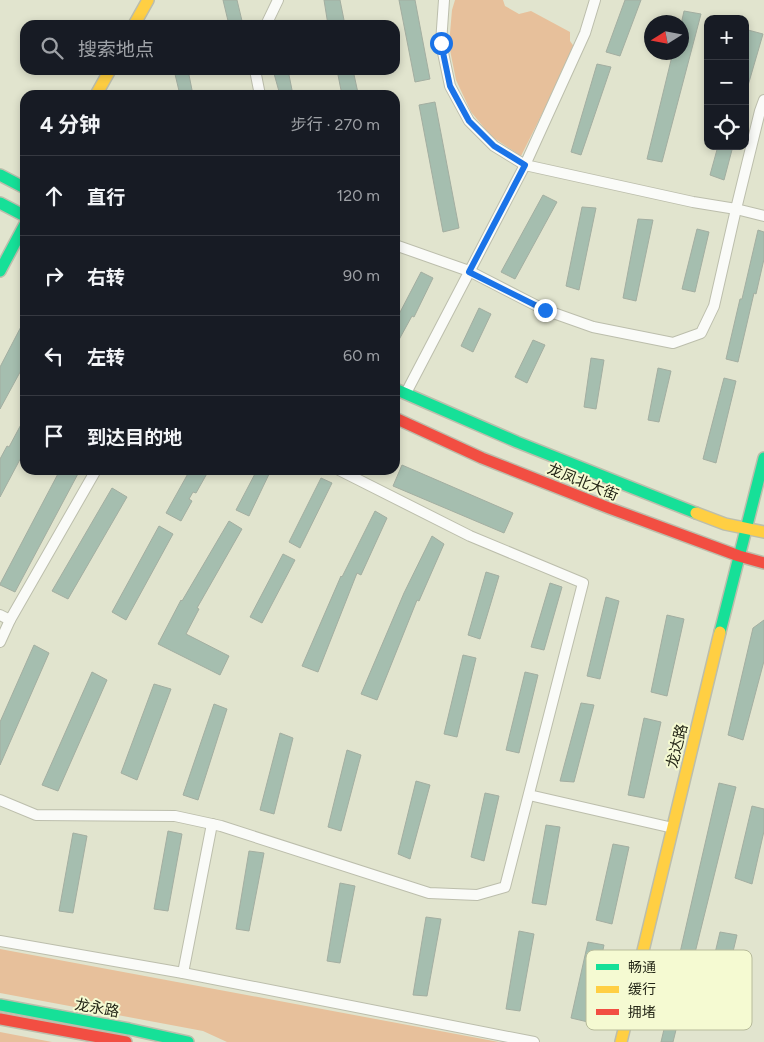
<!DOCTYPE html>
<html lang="zh">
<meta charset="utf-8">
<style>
body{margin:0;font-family:Figtree,"Noto Sans SC",sans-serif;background:#242831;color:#f1f3f6}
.controls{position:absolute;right:15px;top:15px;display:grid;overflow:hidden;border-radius:10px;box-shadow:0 2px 8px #0003}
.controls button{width:45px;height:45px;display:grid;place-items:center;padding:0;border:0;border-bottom:1px solid #363941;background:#171b24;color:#f1f3f6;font:25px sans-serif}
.compass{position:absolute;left:644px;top:15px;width:45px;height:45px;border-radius:50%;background:#171b24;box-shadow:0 2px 8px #0003;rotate:259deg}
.stop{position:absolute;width:15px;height:15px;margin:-11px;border:4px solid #1a73e8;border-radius:50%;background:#fff}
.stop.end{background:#1a73e8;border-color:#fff;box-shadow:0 1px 5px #0008}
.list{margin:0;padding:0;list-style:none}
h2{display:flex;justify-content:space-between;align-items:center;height:65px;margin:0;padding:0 20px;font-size:21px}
h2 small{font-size:16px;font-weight:400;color:#9ea1a6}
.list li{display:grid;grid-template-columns:32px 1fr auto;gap:15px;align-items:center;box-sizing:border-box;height:80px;padding:0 20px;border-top:1px solid #363941}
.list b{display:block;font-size:19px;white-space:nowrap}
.list em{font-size:16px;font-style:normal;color:#9ea1a6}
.icon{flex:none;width:28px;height:28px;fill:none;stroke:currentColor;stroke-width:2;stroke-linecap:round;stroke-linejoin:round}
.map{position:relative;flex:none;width:764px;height:1042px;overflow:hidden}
.search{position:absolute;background:#171b24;box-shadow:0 2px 8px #0003;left:20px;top:20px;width:380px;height:55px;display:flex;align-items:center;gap:12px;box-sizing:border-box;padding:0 18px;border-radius:15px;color:#9ea1a6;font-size:19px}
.panel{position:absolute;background:#171b24;box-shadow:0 2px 8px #0003;left:20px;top:90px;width:380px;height:385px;border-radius:15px}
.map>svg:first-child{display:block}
</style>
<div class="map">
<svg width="764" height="1042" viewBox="0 0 764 1042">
<rect width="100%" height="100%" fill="#e1e4ce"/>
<g fill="#e7c09b">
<polygon points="455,0 503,0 505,6 519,14 531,11 570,32 570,41 575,48 521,156 491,136 471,112 456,80 449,45 452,10"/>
<polygon points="0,949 499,1042 227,1042 203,1031 0,993"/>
<polygon points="0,1032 52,1042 0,1042"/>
</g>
<g fill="#a5beaf" stroke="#a3aea1">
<polygon points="223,0 237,0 243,25 229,25"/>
<polygon points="324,0 340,0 345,25 328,25"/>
<polygon points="399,0 415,0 430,79 415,82"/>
<polygon points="625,0 641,0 620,56 606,52"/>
<polygon points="684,11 701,14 662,162 647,159 673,52 682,52 682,20"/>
<polygon points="748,30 763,34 747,89 745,88 745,43"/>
<polygon points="597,64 611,67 581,155 571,152"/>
<polygon points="174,70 188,70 193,95 180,95"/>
<polygon points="273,70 288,70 293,95 280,95"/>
<polygon points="337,70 353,70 358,93 342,95"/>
<polygon points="435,102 459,228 443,232 419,105"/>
<polygon points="718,146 733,146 724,180 710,175"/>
<polygon points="543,195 557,202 515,279 501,272"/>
<polygon points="582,207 596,208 579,290 566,286"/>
<polygon points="638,219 653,220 636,301 623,298"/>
<polygon points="697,229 709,232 695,292 682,289"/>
<polygon points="758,230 764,232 764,259 756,294 754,293 738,362 726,359 740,299 742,299"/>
<polygon points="421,272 433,278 414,317 412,316 395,347 395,317 397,318"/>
<polygon points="479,308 491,314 473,352 461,346"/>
<polygon points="25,319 25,363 0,409 0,367"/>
<polygon points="533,340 545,345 527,383 515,377"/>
<polygon points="591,358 604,360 596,409 584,407"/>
<polygon points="658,368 671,371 659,422 648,420"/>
<polygon points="724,378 736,381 716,463 703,459"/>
<polygon points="25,417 25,450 0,497 0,459 7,446 9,447"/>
<polygon points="402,465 513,513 504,533 393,486"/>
<polygon points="60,470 80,470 15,592 0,585 0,584"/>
<polygon points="190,470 209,470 196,493 193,492 189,499 192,501 181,521 166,513"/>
<polygon points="257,470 271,470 249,516 236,510"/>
<polygon points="321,478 332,483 300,548 289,542"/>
<polygon points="112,488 127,497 68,599 52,591"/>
<polygon points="375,511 387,518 361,575 357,573 318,672 302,666 341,576 342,577"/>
<polygon points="229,521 242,529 197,608 199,609 186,634 229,656 220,675 158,644 181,600 182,601"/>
<polygon points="159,526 173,534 126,620 112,612"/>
<polygon points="432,536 444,544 419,601 417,600 377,700 361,694 404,593"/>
<polygon points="283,554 295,560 262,623 250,617"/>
<polygon points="486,572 499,576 480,639 468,635"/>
<polygon points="550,583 562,587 544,650 531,647"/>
<polygon points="606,597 619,601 600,679 587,676"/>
<polygon points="667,615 684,619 667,696 651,692"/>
<polygon points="764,620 764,661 743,740 728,735 753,628"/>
<polygon points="34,645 49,653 0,765 0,722"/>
<polygon points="463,655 476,658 457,737 444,734"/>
<polygon points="92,672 107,680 58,791 42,785"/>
<polygon points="525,672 538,675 519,753 506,750"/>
<polygon points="154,684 171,689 137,780 121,773"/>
<polygon points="581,703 594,705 574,782 560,781"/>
<polygon points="214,704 227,709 198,800 183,795"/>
<polygon points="644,718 661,722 644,798 628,795"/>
<polygon points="280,733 293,738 274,814 260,810"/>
<polygon points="347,750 361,755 341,831 328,827"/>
<polygon points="416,781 430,785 410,859 398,854"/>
<polygon points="719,783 736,787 673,1042 661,1042 681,957 679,957"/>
<polygon points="485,793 499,796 484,861 471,857"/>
<polygon points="752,806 764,809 764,831 752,884 735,878"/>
<polygon points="546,825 560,827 546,905 532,903"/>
<polygon points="168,831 182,834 168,911 154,909"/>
<polygon points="73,833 87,836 73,913 59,911"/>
<polygon points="613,844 629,847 612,924 596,920"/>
<polygon points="249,851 264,853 249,931 236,929"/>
<polygon points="340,883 355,886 340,963 327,961"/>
<polygon points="426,917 441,919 427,996 413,995"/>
<polygon points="519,931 534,934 520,1011 506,1009"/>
<polygon points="720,932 737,935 719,1010 703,1004"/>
<polygon points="588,942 604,945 588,1022 571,1018"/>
</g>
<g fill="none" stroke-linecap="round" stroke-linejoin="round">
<defs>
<g id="street">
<polyline points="444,0 441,43 450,86 469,121 494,146 525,165 693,202 736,209 760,111 764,100"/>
<polyline points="266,25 278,0"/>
<polyline points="255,70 260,95"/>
<polyline points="395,245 469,271 545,310 593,327 673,343 701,333 714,306 736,209 764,216"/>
<polyline points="406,393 525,165 585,33 595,0"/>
<polyline points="0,615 10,620"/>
<polyline points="0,642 10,620 96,470"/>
<polyline points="529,795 673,828"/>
<polyline points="0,800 36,815 175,816 221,826 429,893 477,895 505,887 583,583 470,536 339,470"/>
<polyline points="0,941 183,973 212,824"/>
<polyline points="183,973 534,1042"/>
</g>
<g id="fast">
<polyline points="0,175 25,188"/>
<polyline points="0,203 25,216"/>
<polyline points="0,271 25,224"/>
<polyline points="395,389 517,442 696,513"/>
<polyline points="720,632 764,458"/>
<polyline points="0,1005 129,1029 188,1042"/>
</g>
<g id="slow">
<polyline points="134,25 148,0"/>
<polyline points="96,95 110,70"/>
<polyline points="696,513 725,524 764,532"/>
<polyline points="621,1042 720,632"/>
</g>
<g id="jam">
<polyline points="395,418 482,458 609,508 739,556 764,563"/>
<polyline points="0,1019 126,1042"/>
</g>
</defs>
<use href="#street" stroke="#bcbeac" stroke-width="12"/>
<use href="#fast" stroke="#bcbeac" stroke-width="14"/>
<use href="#slow" stroke="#bcbeac" stroke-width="14"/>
<use href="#jam" stroke="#bcbeac" stroke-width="14"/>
<use href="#street" stroke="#fafbf8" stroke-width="10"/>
<use href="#fast" stroke="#16e098" stroke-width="11"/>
<use href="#slow" stroke="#ffcf43" stroke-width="11"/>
<use href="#jam" stroke="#f24e42" stroke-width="11"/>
</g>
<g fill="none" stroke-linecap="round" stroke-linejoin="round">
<polyline stroke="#1a73e8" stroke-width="6" points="441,43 450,86 469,121 494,146 525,165 469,272 545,310"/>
</g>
<g text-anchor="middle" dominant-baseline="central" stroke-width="4" stroke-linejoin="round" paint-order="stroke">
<g font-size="15" fill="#252718" stroke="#f5fad2">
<text transform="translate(583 482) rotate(22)">龙凤北大街</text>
<text transform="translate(677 746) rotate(-76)">龙达路</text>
<text transform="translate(97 1008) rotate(10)">龙永路</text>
</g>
</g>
<rect x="586" y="950" width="166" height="80" rx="8" fill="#f5fad2" stroke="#b7bb9a" stroke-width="1"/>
<rect x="596" y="964" width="23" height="6" fill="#16e098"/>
<rect x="596" y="986" width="23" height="7" fill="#ffcf43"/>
<rect x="596" y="1009" width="23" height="6" fill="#f24e42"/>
<g font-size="14" fill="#252718">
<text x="628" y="972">畅通</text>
<text x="628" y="994">缓行</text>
<text x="628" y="1017">拥堵</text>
</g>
</svg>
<div class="controls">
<button>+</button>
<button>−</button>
<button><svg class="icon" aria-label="locate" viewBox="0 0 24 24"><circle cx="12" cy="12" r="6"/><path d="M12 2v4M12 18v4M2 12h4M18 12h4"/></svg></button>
</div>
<svg class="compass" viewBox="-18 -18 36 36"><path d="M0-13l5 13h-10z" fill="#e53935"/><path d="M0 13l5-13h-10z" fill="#9ea1a6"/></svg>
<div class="stop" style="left:441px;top:43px"></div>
<div class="stop end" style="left:545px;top:310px"></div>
<div class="search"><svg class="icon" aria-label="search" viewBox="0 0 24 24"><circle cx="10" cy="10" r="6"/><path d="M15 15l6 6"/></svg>搜索地点</div>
<section class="panel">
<h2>4 分钟<small>步行 · 270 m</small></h2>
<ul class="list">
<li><svg class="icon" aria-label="ahead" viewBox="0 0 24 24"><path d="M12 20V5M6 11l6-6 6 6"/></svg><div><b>直行</b></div><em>120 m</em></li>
<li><svg class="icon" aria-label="right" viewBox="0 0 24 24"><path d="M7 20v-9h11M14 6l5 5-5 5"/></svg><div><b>右转</b></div><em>90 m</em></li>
<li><svg class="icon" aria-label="left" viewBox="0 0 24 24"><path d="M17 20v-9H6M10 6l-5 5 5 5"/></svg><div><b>左转</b></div><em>60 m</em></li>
<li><svg class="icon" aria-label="arrive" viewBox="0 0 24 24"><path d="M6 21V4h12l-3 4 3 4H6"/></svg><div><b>到达目的地</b></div></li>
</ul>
</section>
</div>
